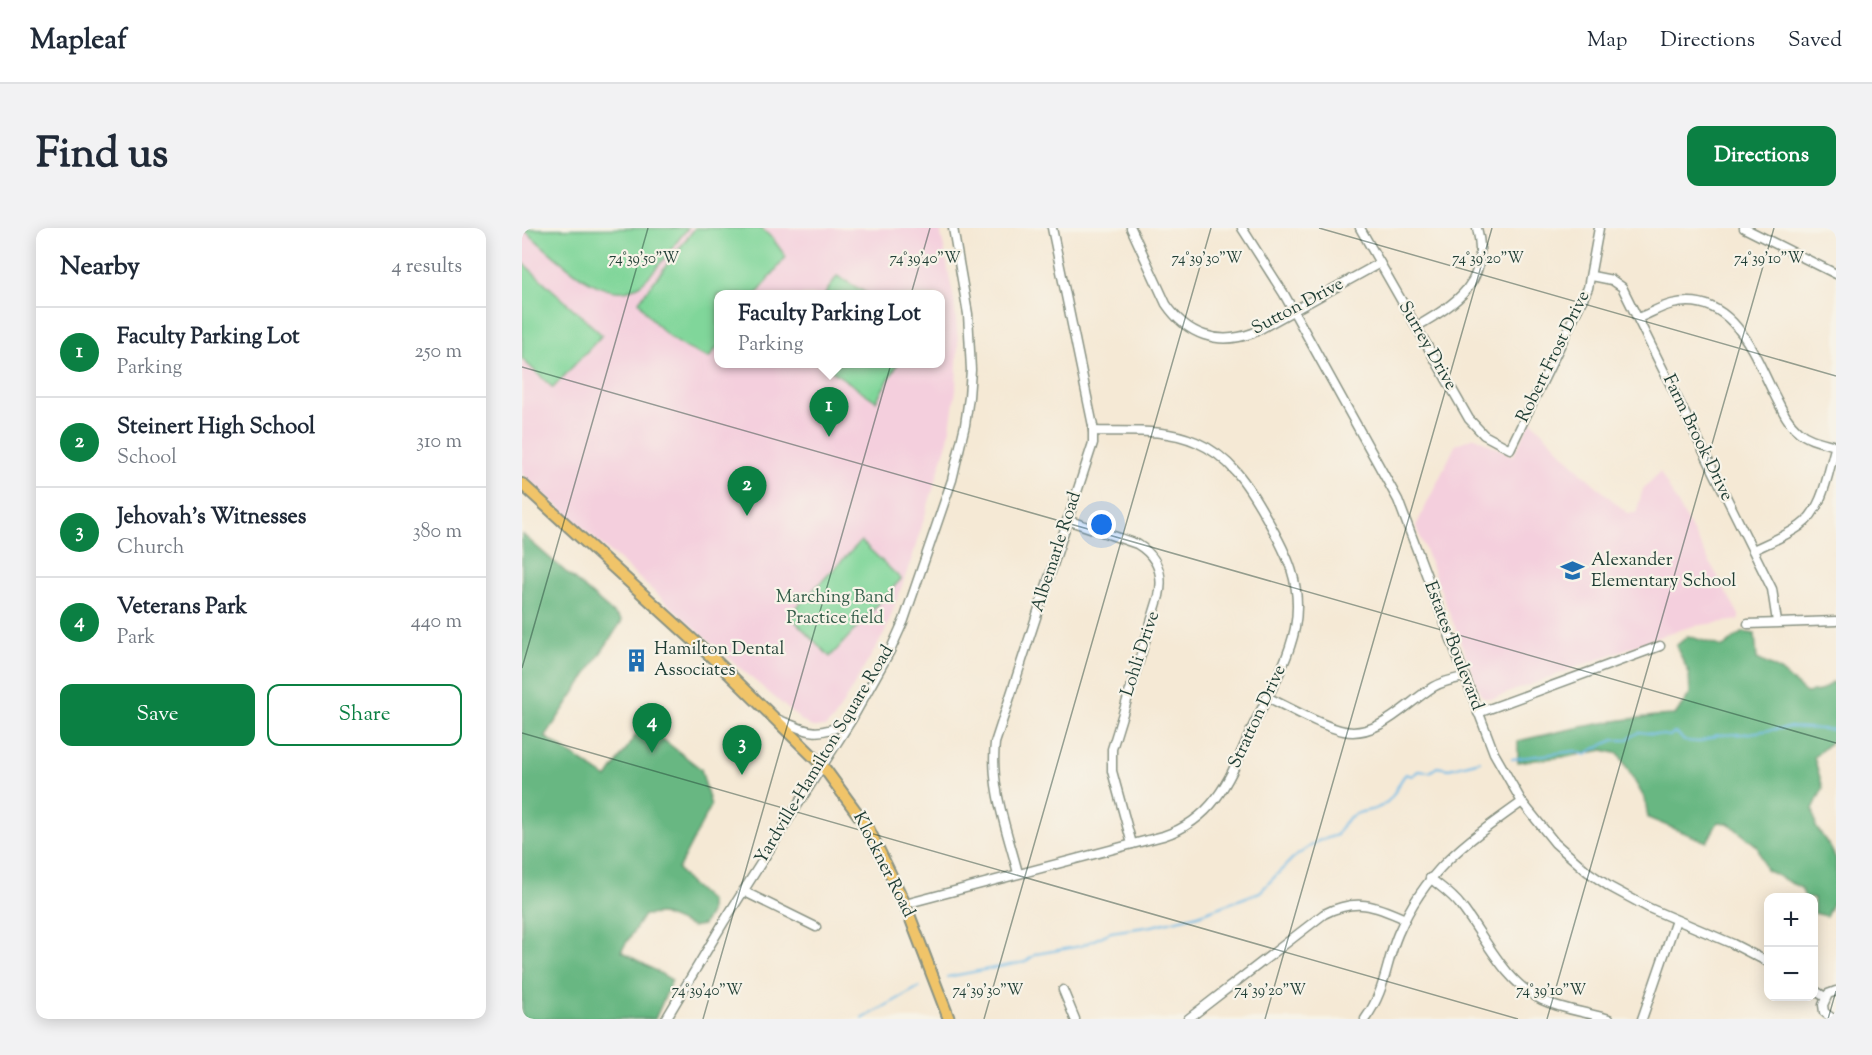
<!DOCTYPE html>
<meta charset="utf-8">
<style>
body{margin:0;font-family:"Sorts Mill Goudy",serif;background:#f2f2f3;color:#1f2937}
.controls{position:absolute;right:18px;bottom:18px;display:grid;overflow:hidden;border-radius:12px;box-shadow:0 3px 15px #0003}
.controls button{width:54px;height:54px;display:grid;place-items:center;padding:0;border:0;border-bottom:2px solid #e0e1e3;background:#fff;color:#1f2937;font:30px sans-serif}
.you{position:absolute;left:580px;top:297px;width:21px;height:21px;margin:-15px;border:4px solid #fff;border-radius:50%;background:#1a73e8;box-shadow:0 0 0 9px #1a73e833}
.badge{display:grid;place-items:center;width:39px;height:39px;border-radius:50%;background:#0b8043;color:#fff;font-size:20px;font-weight:700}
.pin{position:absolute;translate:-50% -50px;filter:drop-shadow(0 2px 3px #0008)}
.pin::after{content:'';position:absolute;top:32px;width:21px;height:18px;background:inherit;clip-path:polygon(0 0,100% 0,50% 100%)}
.popup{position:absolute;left:192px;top:62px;width:231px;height:78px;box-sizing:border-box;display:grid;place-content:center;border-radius:12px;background:#fff;filter:drop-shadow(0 2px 4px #0005);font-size:20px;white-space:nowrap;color:#747a83}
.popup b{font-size:22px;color:#1f2937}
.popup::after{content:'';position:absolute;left:50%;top:100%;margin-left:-12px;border:12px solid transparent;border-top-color:#fff}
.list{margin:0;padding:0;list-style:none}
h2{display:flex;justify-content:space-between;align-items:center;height:78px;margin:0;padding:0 24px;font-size:26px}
h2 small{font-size:20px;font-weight:400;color:#747a83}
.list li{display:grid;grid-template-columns:39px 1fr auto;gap:18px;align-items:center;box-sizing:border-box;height:90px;padding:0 24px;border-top:2px solid #e0e1e3}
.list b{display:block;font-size:22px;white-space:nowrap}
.list p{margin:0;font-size:20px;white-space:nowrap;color:#747a83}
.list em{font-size:20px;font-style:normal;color:#747a83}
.actions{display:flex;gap:12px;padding:18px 24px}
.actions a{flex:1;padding:14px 0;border:2px solid #0b8043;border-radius:12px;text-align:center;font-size:21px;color:#0b8043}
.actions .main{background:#0b8043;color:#fff}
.map{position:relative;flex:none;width:1314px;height:791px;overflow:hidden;border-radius:12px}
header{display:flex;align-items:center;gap:36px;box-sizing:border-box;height:84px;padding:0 30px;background:#fff;border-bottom:2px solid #e0e1e3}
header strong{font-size:28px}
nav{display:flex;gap:33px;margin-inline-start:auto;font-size:21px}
.intro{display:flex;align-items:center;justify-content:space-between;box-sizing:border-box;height:144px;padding:0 36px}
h1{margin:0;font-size:42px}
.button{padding:15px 27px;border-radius:12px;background:#0b8043;color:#fff;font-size:21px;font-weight:700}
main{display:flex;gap:36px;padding:0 36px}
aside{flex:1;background:#fff;border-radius:12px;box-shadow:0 3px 15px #0003}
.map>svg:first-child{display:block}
</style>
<header>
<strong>Mapleaf</strong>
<nav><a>Map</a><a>Directions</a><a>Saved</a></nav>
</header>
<div class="intro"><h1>Find us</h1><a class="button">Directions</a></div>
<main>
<aside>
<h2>Nearby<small>4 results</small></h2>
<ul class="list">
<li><span class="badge">1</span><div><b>Faculty Parking Lot</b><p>Parking</p></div><em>250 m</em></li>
<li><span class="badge">2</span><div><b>Steinert High School</b><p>School</p></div><em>310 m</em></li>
<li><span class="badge">3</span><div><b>Jehovah's Witnesses</b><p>Church</p></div><em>380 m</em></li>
<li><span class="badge">4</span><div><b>Veterans Park</b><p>Park</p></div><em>440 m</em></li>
</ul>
<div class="actions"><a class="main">Save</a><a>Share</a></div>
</aside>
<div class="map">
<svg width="1314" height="791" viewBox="0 0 1314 791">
<rect width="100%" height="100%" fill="#f7f3e8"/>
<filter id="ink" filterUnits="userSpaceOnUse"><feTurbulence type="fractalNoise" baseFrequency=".0167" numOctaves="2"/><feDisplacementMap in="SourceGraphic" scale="12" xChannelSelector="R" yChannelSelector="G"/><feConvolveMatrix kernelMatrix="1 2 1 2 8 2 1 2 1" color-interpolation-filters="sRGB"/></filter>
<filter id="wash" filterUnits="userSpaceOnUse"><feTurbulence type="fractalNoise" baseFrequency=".008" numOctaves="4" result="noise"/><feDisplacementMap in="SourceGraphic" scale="24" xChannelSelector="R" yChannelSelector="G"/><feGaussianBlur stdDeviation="1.35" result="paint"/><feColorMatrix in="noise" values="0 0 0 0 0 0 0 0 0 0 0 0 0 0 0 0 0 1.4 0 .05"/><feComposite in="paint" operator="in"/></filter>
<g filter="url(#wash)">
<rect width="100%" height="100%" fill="#f5e9d5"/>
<g fill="#f4cfdd" fill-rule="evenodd">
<path d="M0,0H418L432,72L436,113L434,162L426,212L390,330L363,404L312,491L303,499H290L280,493L218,440L0,246ZM196,67H418V136H196Z"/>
<polygon points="1009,192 1060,245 1105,285 1114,285 1121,261 1138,244 1217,387 1217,392 1172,398 1147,405 972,470 964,470 959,467 894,298 934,216 953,209 991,228"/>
</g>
<g fill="#80d69a" stroke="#508a67" stroke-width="1.5">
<path d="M166,0C151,17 138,39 121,54C86,87 28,23 1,1Z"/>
<path d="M173,0H239L251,11L264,29L235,66L196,67V118L187,130C156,119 133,101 117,73Z"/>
<polygon points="0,34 80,107 31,160 0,131"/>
<polygon points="315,48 346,66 303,66"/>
<polygon points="300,136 376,136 354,173"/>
<polygon points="339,313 379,351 308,429 267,387"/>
</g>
<g fill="#68b782" stroke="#447a5b" stroke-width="1.5">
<polygon points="0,306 100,393 23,509 85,550 121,496 179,541 189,578 156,641 165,653 188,673 188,685 181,697 170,699 140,686 122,687 99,723 150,752 133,791 0,791"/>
<path d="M1221,404L1233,406L1235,431L1257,442L1284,465L1298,463L1310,454L1314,455V513H1310L1292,529L1301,560L1291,581L1294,599L1308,619L1314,631V668L1304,688L1292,685V670L1283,669L1279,660L1244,642L1235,618L1206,595L1196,594L1185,614L1126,590L1123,571L1097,526L1081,522L1049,528L996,534V513C1047,501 1100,489 1153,487L1168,466L1167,445L1154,418L1166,408L1201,419Z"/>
</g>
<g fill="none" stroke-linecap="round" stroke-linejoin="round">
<g stroke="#6ebae7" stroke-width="2">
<polyline points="990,531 1053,523 1064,527 1072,521 1092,512 1104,512 1117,504 1148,508 1151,505 1156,506 1162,513 1178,514 1195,507 1221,506 1269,499 1314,502"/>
<path d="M425,749L503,734L514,726L559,718L589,704L630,698L676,687L738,664L771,630L796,613L815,607C830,574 847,590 865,574C874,567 876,554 884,546L890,548L896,543L908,544L915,539L927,541L958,533"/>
<polyline points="340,791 397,759"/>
</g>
</g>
</g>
<g filter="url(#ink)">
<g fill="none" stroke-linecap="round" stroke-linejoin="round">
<defs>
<g id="minor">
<path d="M609,0L644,76C665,107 696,118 731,105L858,35"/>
<polyline points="720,0 762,66 876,272 972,525 1000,574 1033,615 1066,644 1088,659 1127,680 1211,716 1246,734"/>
<polyline points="838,0 947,191 962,207 988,221 1066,60 1077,0"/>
<polyline points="1222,0 1314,46"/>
<polyline points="1070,48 1090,52 1100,59 1250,361 1255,394"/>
<path d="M1116,90C1127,86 1138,79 1150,76C1209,62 1231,123 1251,164C1258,177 1264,193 1276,203C1286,212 1300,214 1314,218"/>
<path d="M894,99C935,75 969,54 955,0"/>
<path d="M545,292L615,316C635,328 642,346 637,368L590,521V543L610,616"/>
<path d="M1231,322C1246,315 1264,308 1278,298C1302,281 1306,243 1314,217"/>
<polyline points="1226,396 1314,393"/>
<path d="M745,469C766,479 801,499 822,503C856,510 885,475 911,459C921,453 932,451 942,449"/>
<polyline points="956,485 1138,418"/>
<path d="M255,491C289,505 292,509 327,495"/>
<path d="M496,645C485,602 468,560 473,515L571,215V198L530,0"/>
<path d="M908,650C919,659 931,667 939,678C964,710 982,754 1020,772C1041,782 1065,784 1087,791"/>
<polyline points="221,663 294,699"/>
<path d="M383,676L641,608C695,590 709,547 730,500C745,469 766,435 773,400C781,356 765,326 744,289C726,257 709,229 674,214C643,200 605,204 571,203"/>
<polyline points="541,762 553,791"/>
<polyline points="1292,762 1303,769"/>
<polyline points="144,791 203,692 330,491 368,423 382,392 430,252 443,197 447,169 449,142 446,86 431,0"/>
<path d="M666,791L802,686C834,670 852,677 883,691"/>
<path d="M843,791C864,762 863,737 876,706C904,641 944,614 1000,574"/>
<polyline points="1120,791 1154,692"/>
<polyline points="1311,791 1302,784 1301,777 1306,766 1314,763"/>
</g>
<polyline id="major" points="0,256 193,432 300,537 346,600 383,676 427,791"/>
</defs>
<use href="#minor" stroke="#8a9384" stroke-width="11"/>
<use href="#major" stroke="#8a9384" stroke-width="14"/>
<use href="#minor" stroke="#fff" stroke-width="8"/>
<use href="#major" stroke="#f0c469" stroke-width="10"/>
</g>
</g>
<path fill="none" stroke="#1f3d34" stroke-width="1.5" stroke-opacity="0.45" d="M797,0L1314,148M0,139L1314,515M0,440L126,0M0,505L996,791M181,791L408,0M462,791L689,0M743,791L970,0M1025,791L1252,0M1306,791L1314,763"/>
<defs>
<symbol id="school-bare" viewBox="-9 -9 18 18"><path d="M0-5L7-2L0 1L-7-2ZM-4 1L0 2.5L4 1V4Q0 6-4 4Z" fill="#1f6fb2" stroke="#f7f3e8" stroke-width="2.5" paint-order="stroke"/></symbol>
<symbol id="building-bare" viewBox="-9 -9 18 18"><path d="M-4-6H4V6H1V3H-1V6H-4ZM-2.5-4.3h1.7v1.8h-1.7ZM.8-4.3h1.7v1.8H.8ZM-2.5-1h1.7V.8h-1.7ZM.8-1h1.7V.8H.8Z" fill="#1f6fb2" stroke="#f7f3e8" stroke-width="2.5" paint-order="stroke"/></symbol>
</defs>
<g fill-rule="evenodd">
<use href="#school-bare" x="1034" y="326" width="33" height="33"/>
<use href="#building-bare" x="98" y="416" width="33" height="33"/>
</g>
<g text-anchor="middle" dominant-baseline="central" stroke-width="4.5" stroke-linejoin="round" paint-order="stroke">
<g font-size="18" fill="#1f3d34" stroke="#f7f3e8">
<text transform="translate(776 79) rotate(-28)">Sutton Drive</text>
<text transform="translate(905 118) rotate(60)">Surrey Drive</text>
<text transform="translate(1032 129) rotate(-64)">Robert Frost Drive</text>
<text transform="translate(1175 210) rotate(64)">Farm Brook Drive</text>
<text transform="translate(535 324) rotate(-72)">Albemarle Road</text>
<text transform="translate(931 418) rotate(69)">Estates Boulevard</text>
<text transform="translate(619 426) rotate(-72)">Lohli Drive</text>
<text transform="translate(736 489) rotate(-65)">Stratton Drive</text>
<text transform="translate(303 527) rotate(-59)">Yardville-Hamilton Square Road</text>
<text transform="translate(361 637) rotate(63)">Klockner Road</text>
</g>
<g font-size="18" fill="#1f3d34" stroke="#f7f3e8" text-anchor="start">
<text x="1069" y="333">Alexander<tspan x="1069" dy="21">Elementary School</tspan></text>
<text x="132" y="422">Hamilton Dental<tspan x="132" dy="21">Associates</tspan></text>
</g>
<g font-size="18" fill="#325c48" stroke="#f7f3e8">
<text x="313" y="370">Marching Band<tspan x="313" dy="21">Practice field</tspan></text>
</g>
</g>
<g font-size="15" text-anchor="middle" fill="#1f3d34" stroke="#f7f3e8" stroke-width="4.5" stroke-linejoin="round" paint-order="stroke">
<text x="122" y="35">74°39'50"W</text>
<text x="403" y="35">74°39'40"W</text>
<text x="685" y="35">74°39'30"W</text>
<text x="966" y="35">74°39'20"W</text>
<text x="1247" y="35">74°39'10"W</text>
<text x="185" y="767">74°39'40"W</text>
<text x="466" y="767">74°39'30"W</text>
<text x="748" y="767">74°39'20"W</text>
<text x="1029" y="767">74°39'10"W</text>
</g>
</svg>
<div class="controls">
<button>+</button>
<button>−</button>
</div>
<div class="you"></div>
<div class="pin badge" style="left:307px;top:209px">1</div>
<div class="popup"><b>Faculty Parking Lot</b>Parking</div>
<div class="pin badge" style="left:225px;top:288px">2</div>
<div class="pin badge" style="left:220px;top:547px">3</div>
<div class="pin badge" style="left:130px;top:525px">4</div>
</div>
</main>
